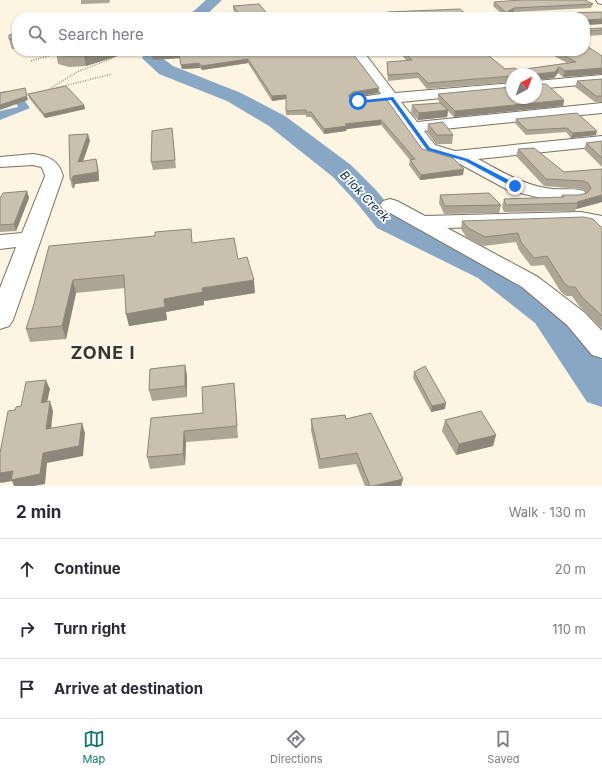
<!DOCTYPE html>
<meta charset="utf-8">
<style>
body{margin:0;font-family:Inter,sans-serif;background:#f2f2f3;color:#2b2b33}
.compass{position:absolute;left:506px;top:68px;width:36px;height:36px;border-radius:50%;background:#fff;box-shadow:0 1px 3px #0004;rotate:41deg}
.stop{position:absolute;width:12px;height:12px;margin:-9px;border:3px solid #1a73e8;border-radius:50%;background:#fff}
.stop.end{background:#1a73e8;border-color:#fff;box-shadow:0 1px 4px #0008}
.list{margin:0;padding:0;list-style:none}
h2{display:flex;justify-content:space-between;align-items:center;height:52px;margin:0;padding:0 16px;font-size:17px}
h2 small{font-size:13px;font-weight:400;color:#7c7c81}
.list li{display:grid;grid-template-columns:26px 1fr auto;gap:12px;align-items:center;box-sizing:border-box;height:60px;padding:0 16px;border-top:1px solid #e1e1e2}
.list b{display:block;font-size:15px;white-space:nowrap}
.list em{font-size:13px;font-style:normal;color:#7c7c81}
.icon{flex:none;width:22px;height:22px;fill:none;stroke:currentColor;stroke-width:2;stroke-linecap:round;stroke-linejoin:round}
.map{position:relative;flex:none;width:602px;height:486px;overflow:hidden}
.search{position:absolute;background:#fff;box-shadow:0 1px 3px #0004;left:12px;right:12px;top:12px;height:44px;display:flex;align-items:center;gap:10px;box-sizing:border-box;padding:0 14px;border-radius:16px;color:#7c7c81;font-size:15px}
.sheet{height:232px;background:#fff}
nav{display:flex;justify-content:space-around;align-items:center;box-sizing:border-box;height:56px;border-top:1px solid #e1e1e2;background:#fff;font-size:11px;color:#7c7c81}
nav a{display:grid;justify-items:center;gap:2px}
nav .on{color:#0f766e}
.map>svg:first-child{display:block}
</style>
<div class="map">
<svg width="602" height="486" viewBox="0 0 602 486">
<rect width="100%" height="100%" fill="#fdf4e1"/>
<polygon fill="#88a7c5" points="6,91 18,92 30,108 0,120 0,111 18,107 16,103 0,96 0,92"/>
<g fill="none" stroke-linecap="round" stroke-linejoin="round">
<g fill="#88a7c5" fill-rule="evenodd">
<polygon points="206,0 222,0 204,17 187,17"/>
<polygon points="147,51 165,51 161,57 173,66 241,93 285,116 351,165 376,190 397,216 502,264 561,305 602,360 602,407 587,402 535,323 478,278 377,228 356,202 333,177 269,126 227,101 159,74 142,58"/>
</g>
<defs>
<g id="minor">
<polygon points="596,0 602,0 602,4 598,3"/>
<path d="M350,51H363L395,93L512,83V91L401,102L417,122L602,103V113L424,131L435,145L455,151L602,136V146L478,159C502,172 525,186 553,189C563,190 574,188 584,191L587,195L584,199L577,201H553L508,190L460,164L423,153L387,103L358,106L353,104L350,101L353,98L381,94Z"/>
<polygon points="602,75 602,83 536,89 536,81"/>
<path d="M33,154C48,156 59,160 63,176L13,320L9,326L0,329V288L16,247L0,249V235L22,233L45,176L43,170L41,167L33,165L0,167V157Z"/>
<polygon points="390,199 397,201 425,216 581,212 602,216 602,228 581,224 447,228 538,277 585,313 602,331 602,358 592,355 567,325 522,287 383,209 380,205 383,201"/>
</g>
</defs>
<use href="#minor" stroke="#797161" stroke-width="2"/>
<g stroke="#979184" stroke-width="1.5" stroke-dasharray="1 1.5" stroke-linecap="butt">
<polyline points="31,61 65,51"/>
<polyline points="56,88 112,74"/>
<polyline points="46,91 77,72 113,58 121,51"/>
</g>
<use href="#minor" fill="#fff" fill-rule="evenodd"/>
</g>
<g fill="#ada596">
<polygon points="81,0 110,0 109,3 81,4"/>
<polygon points="494,2 593,4 591,8 513,12 511,14 602,12 602,24 585,25 585,17 505,17 493,6"/>
<polygon points="233,6 270,17 239,17 233,10"/>
<polygon points="387,12 469,17 387,17"/>
<polygon points="602,30 602,35 585,36 585,31"/>
<polygon points="17,33 17,49 12,49 9,39"/>
<polygon points="56,51 124,51 124,54 86,66 69,67 58,64 56,53"/>
<polygon points="151,51 351,51 378,93 353,97 351,98 422,149 463,175 420,180 409,165 410,160 381,125 347,129 346,131 324,134 311,117 306,117 306,115 286,115 286,99 272,101 248,63 202,70 200,68 182,69 180,58 153,60"/>
<polygon points="398,51 483,51 505,69 518,70 567,63 545,51 585,51 602,56 602,74 563,77 558,73 554,78 536,80 536,84 564,100 563,106 454,117 448,111 447,117 418,120 411,113 412,105 440,103 438,100 438,94 536,98 512,74 512,82 427,89 418,78 388,81 387,68 387,62 407,61"/>
<polygon points="602,79 602,102 595,102 575,87 577,81"/>
<polygon points="28,94 84,105 85,109 45,118 29,98"/>
<polygon points="577,113 596,135 571,138 566,132 526,135 515,123 516,119"/>
<polygon points="428,124 453,135 452,144 436,144 427,132"/>
<polygon points="172,128 176,168 153,170 151,162"/>
<polygon points="90,141 83,161 98,167 99,181 75,184 74,188 72,188 70,179"/>
<polygon points="602,141 602,167 584,149 586,143"/>
<polygon points="518,149 564,172 602,169 602,202 576,209 575,211 504,212 502,207 504,199 561,197 562,195 579,195 587,193 585,190 581,189 544,186 516,156"/>
<polygon points="27,191 29,198 16,231 0,232 0,198"/>
<polygon points="440,195 501,205 499,213 444,214 439,203"/>
<polygon points="462,221 602,228 602,329 579,306 572,296 566,296 561,292 544,265 531,266 519,250 516,242 483,246 466,237 461,229"/>
<polygon points="193,243 238,259 255,293 204,301 204,305 166,312 167,320 129,326 125,288 76,293 66,339 30,342 26,329 34,304 49,246"/>
<polygon points="185,365 187,376 187,397 152,401 149,390"/>
<polygon points="414,372 445,409 431,412 413,378"/>
<polygon points="234,383 238,438 186,442 185,465 150,469 147,457 203,413"/>
<polygon points="311,419 346,419 403,479 401,486 365,486 356,464 319,469 311,430"/>
<polygon points="445,420 496,435 493,446 456,455 442,431"/>
</g>
<g fill="#8d867a">
<polygon points="514,8 513,12 509,15 507,12"/>
<polygon points="602,19 602,24 585,25 585,20"/>
<polygon points="100,51 124,51 124,54 86,66 84,56"/>
<polygon points="179,54 180,58 153,60 152,56"/>
<polygon points="248,59 248,63 202,70 201,66"/>
<polygon points="199,63 200,68 182,69 181,65"/>
<polygon points="559,67 558,73 554,78 536,80 536,74"/>
<polygon points="602,68 602,74 563,77 565,71"/>
<polygon points="379,88 378,93 353,97 349,100 349,95 353,92"/>
<polygon points="286,95 286,99 272,101 272,96"/>
<polygon points="27,96 28,100 0,110 0,105"/>
<polygon points="564,100 563,106 454,117 455,111"/>
<polygon points="84,105 85,109 45,118 44,114"/>
<polygon points="448,110 447,117 418,120 419,113"/>
<polygon points="381,120 381,125 347,129 346,131 324,134 324,129 345,124"/>
<polygon points="597,131 596,135 571,138 573,133"/>
<polygon points="88,134 90,141 80,170 78,162"/>
<polygon points="96,159 98,167 99,181 75,184 74,188 72,180 73,176"/>
<polygon points="464,169 463,175 420,180 421,175"/>
<polygon points="27,191 29,198 16,231 14,224"/>
<polygon points="602,195 602,202 576,209 578,203 577,202"/>
<polygon points="73,280 76,293 66,339 62,326"/>
<polygon points="254,280 255,293 204,301 204,305 166,312 167,320 129,326 126,314 164,299 202,288"/>
<polygon points="185,365 187,376 187,397 185,386"/>
<polygon points="46,380 50,389 45,412 41,403"/>
<polygon points="50,401 53,411 50,439 46,429"/>
<polygon points="446,403 445,409 431,412 432,406"/>
<polygon points="82,423 85,433 83,456 47,463 45,484 34,486 14,486 12,481 1,483 0,482 0,473 43,453"/>
<polygon points="184,431 186,442 185,465 183,454"/>
<polygon points="496,435 493,446 456,455 459,444"/>
<polygon points="403,479 401,486 373,486"/>
</g>
<g fill="#c9c0ae" stroke="#8d867a">
<polygon points="521,0 585,0 593,4 514,8 507,12 509,14 602,12 602,19 585,20 585,23 585,17 511,17 494,2"/>
<polygon points="259,4 270,17 242,17 233,6"/>
<polygon points="460,9 469,17 392,17 387,12"/>
<polygon points="585,27 586,29 602,28 602,30 585,31"/>
<polygon points="17,33 17,39 9,39 9,35"/>
<polygon points="585,45 602,56 602,68 565,71 559,67 555,72 536,74 536,84 546,84 564,100 455,111 438,94 512,87 512,98 536,98 536,74 512,74 512,76 428,83 418,73 388,75 387,62 412,60 403,51 483,51 505,69 515,68 518,70 576,62 556,51 585,51"/>
<polygon points="56,51 100,51 84,56 67,56 56,53"/>
<polygon points="151,51 351,51 379,88 353,92 349,95 349,97 358,103 387,100 422,149 453,158 464,169 421,175 410,160 415,159 381,120 345,124 347,126 324,129 311,112 306,112 306,110 286,111 286,95 272,96 248,59 201,66 199,63 181,65 179,54 152,56"/>
<polygon points="602,79 602,96 596,96 577,81"/>
<polygon points="66,86 84,105 44,114 28,94"/>
<polygon points="25,88 27,96 0,105 0,93"/>
<polygon points="440,103 448,110 419,113 412,105"/>
<polygon points="577,113 597,131 573,133 567,128 527,130 516,119"/>
<polygon points="443,122 453,135 437,135 428,124"/>
<polygon points="172,128 175,160 151,162 152,131"/>
<polygon points="88,134 78,162 96,159 98,172 73,176 72,180 70,179 69,135"/>
<polygon points="602,141 602,158 586,143"/>
<polygon points="534,148 564,172 602,169 602,195 577,202 578,203 506,205 504,199 564,197 562,195 579,195 587,193 591,188 588,183 583,181 546,179 518,149"/>
<polygon points="27,191 14,224 0,225 0,198 3,193"/>
<polygon points="489,193 501,205 445,206 440,195"/>
<polygon points="584,217 593,219 602,228 602,316 582,297 575,287 569,287 564,283 547,256 534,258 521,242 518,233 485,237 468,228 462,221"/>
<polygon points="191,229 192,243 234,238 238,259 247,257 254,280 202,288 203,292 164,299 165,307 126,314 124,275 73,280 62,326 26,329 34,304 49,246 155,236 155,232"/>
<polygon points="185,365 185,386 149,390 150,369"/>
<polygon points="425,366 446,403 432,406 414,372"/>
<polygon points="46,380 41,403 50,401 46,429 82,423 79,446 43,453 40,474 11,480 13,471 0,473 0,453 8,411 15,410 16,407 21,406 26,382"/>
<polygon points="234,383 237,426 184,431 183,454 147,457 151,418 203,413 202,387"/>
<polygon points="481,411 496,435 459,444 445,420"/>
<polygon points="371,413 403,479 373,486 370,486 357,453 320,459 311,419 345,415 346,419"/>
</g>
<polygon fill="#1a73e8" points="393,97 430,148 468,159 517,184 517,187 513,187 465,161 427,150 391,100 358,103 356,101"/>
<g text-anchor="middle" dominant-baseline="central" stroke-width="3.5" stroke-linejoin="round" paint-order="stroke">
<g font-size="12" font-style="italic" fill="#052c4a" stroke="#fff">
<text transform="translate(365 196) rotate(46)">B'lok Creek</text>
</g>
<g font-size="18" font-weight="bold" letter-spacing="1" fill="#3d3627" stroke="#fff">
<text x="103" y="352">ZONE I</text>
</g>
</g>
</svg>
<svg class="compass" viewBox="-18 -18 36 36"><path d="M0-13l5 13h-10z" fill="#e53935"/><path d="M0 13l5-13h-10z" fill="#7c7c81"/></svg>
<div class="stop" style="left:358px;top:101px"></div>
<div class="stop end" style="left:515px;top:186px"></div>
<div class="search"><svg class="icon" aria-label="search" viewBox="0 0 24 24"><circle cx="10" cy="10" r="6"/><path d="M15 15l6 6"/></svg>Search here</div>
</div>
<section class="sheet">
<h2>2 min<small>Walk · 130 m</small></h2>
<ul class="list">
<li><svg class="icon" aria-label="ahead" viewBox="0 0 24 24"><path d="M12 20V5M6 11l6-6 6 6"/></svg><div><b>Continue</b></div><em>20 m</em></li>
<li><svg class="icon" aria-label="right" viewBox="0 0 24 24"><path d="M7 20v-9h11M14 6l5 5-5 5"/></svg><div><b>Turn right</b></div><em>110 m</em></li>
<li><svg class="icon" aria-label="arrive" viewBox="0 0 24 24"><path d="M6 21V4h12l-3 4 3 4H6"/></svg><div><b>Arrive at destination</b></div></li>
</ul>
</section>
<nav>
<a class="on"><svg class="icon" aria-label="map" viewBox="0 0 24 24"><path d="M3 6l6-2 6 2 6-2v14l-6 2-6-2-6 2zM9 4v14M15 6v14"/></svg>Map</a>
<a><svg class="icon" aria-label="directions" viewBox="0 0 24 24"><path d="M12 3l9 9-9 9-9-9zM9 14v-3h6M13 9l2 2-2 2"/></svg>Directions</a>
<a><svg class="icon" aria-label="saved" viewBox="0 0 24 24"><path d="M7 4h10v16l-5-4-5 4z"/></svg>Saved</a>
</nav>
